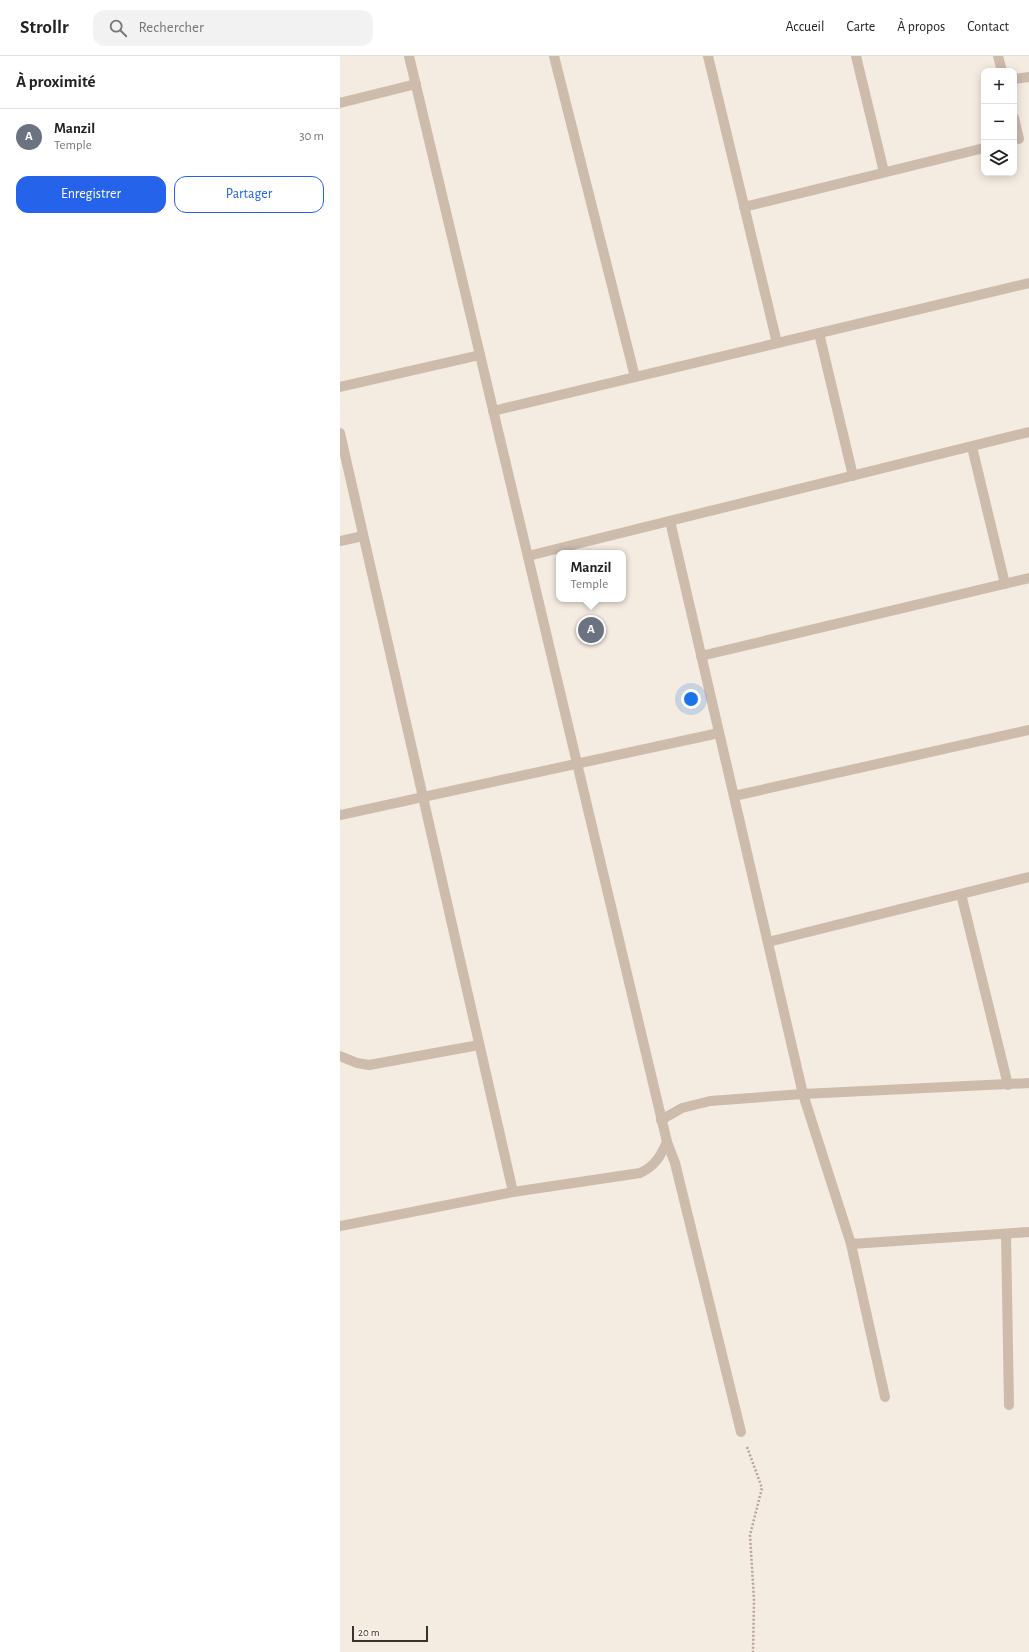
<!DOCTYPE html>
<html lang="fr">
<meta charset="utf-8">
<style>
body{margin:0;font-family:"Alegreya Sans",sans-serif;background:#f2f2f2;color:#222}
.controls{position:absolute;right:12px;top:12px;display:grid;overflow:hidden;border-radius:8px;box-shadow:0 2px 10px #0003}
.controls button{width:36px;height:36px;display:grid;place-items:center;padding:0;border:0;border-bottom:1px solid #e0e0e0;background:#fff;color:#222;font:20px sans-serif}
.scale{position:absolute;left:12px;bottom:10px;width:76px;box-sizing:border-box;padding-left:4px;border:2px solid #3b302b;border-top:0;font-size:11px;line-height:14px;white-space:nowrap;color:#3b302b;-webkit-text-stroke:3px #fbf5ee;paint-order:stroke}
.you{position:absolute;left:351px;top:643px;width:14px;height:14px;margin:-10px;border:3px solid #fff;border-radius:50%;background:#1a73e8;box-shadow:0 0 0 6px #1a73e833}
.badge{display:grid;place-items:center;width:26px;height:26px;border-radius:50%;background:#2563eb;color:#fff;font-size:13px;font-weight:700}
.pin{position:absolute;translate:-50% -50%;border:2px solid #fff;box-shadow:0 1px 4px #0006}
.popup{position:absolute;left:216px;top:494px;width:70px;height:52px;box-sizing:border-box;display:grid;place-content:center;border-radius:8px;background:#fff;filter:drop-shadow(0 1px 3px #0005);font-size:13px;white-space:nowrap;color:#767676}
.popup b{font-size:15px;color:#222}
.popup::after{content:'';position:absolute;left:50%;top:100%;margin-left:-8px;border:8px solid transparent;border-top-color:#fff}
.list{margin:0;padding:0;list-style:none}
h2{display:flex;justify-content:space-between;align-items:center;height:52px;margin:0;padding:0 16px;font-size:17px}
h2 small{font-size:13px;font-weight:400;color:#767676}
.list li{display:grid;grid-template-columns:26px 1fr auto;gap:12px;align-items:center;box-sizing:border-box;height:56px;padding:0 16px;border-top:1px solid #e0e0e0}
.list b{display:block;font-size:15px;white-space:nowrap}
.list p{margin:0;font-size:13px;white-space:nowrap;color:#767676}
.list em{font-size:13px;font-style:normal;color:#767676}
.actions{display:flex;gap:8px;padding:12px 16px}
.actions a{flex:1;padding:9px 0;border:1px solid #2563eb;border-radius:12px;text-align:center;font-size:14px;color:#2563eb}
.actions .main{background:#2563eb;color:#fff}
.icon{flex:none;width:22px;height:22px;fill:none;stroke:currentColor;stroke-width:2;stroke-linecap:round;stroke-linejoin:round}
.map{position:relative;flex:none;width:689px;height:1596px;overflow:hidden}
header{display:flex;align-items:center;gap:24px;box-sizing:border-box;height:56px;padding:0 20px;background:#fff;border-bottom:1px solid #e0e0e0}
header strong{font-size:19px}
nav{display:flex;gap:22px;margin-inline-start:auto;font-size:14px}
.search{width:280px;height:36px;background:#f2f2f2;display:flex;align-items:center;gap:10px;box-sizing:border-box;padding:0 14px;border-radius:12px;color:#767676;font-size:15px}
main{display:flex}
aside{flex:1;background:#fff}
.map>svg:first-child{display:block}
</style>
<header>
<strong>Strollr</strong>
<div class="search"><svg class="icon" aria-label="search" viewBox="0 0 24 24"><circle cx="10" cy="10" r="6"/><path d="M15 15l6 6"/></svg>Rechercher</div>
<nav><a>Accueil</a><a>Carte</a><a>À propos</a><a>Contact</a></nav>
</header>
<main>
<aside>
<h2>À proximité<small></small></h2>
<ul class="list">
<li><span class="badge" style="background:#6b7280">A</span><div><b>Manzil</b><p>Temple</p></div><em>30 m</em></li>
</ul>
<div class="actions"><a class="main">Enregistrer</a><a>Partager</a></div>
</aside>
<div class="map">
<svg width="689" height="1596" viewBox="0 0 689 1596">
<rect width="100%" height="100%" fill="#f4ebe1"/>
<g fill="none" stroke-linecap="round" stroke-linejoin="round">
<polyline stroke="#b9a596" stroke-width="2.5" stroke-dasharray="2 2" stroke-linecap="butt" points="407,1391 422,1432 410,1479 414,1544 413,1596"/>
<g stroke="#cdbbac" stroke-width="10">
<polyline points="214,0 295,321"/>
<polyline points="368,0 437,287"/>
<polyline points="516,0 544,116"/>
<polyline points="658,0 662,15"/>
<polyline points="674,23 689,21"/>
<polyline points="0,47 76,28"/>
<polyline points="674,62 679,83"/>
<polyline points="404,151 644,92"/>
<polyline points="479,277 513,420"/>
<polyline points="0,331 140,299"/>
<polyline points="153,355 689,227"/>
<polyline points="0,377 173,1136"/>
<polyline points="632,391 665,528"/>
<polyline points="330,465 463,1038 511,1188 545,1341"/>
<polyline points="0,485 23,480"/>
<polyline points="188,500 689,376"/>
<polyline points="361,600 689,522"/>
<polyline points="394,740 689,674"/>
<polyline points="0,759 379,677"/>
<polyline points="621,838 668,1029"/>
<polyline points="428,886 689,821"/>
<polyline points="0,1000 17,1007 29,1009 139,989"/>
<polyline points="321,1064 342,1052 370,1045 463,1038 689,1027"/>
<polyline points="327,1086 335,1107 401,1376"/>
<path d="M0,1170L173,1136L300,1117C315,1110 320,1101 327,1086L69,0"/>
<polyline points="666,1178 669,1349"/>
<polyline points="511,1188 689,1176"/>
</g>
</g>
</svg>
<div class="controls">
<button>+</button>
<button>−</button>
<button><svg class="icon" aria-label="layers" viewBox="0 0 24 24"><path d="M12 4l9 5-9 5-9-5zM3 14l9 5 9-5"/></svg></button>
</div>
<div class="scale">20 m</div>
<div class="you"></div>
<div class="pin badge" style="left:251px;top:574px;background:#6b7280">A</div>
<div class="popup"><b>Manzil</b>Temple</div>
</div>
</main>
